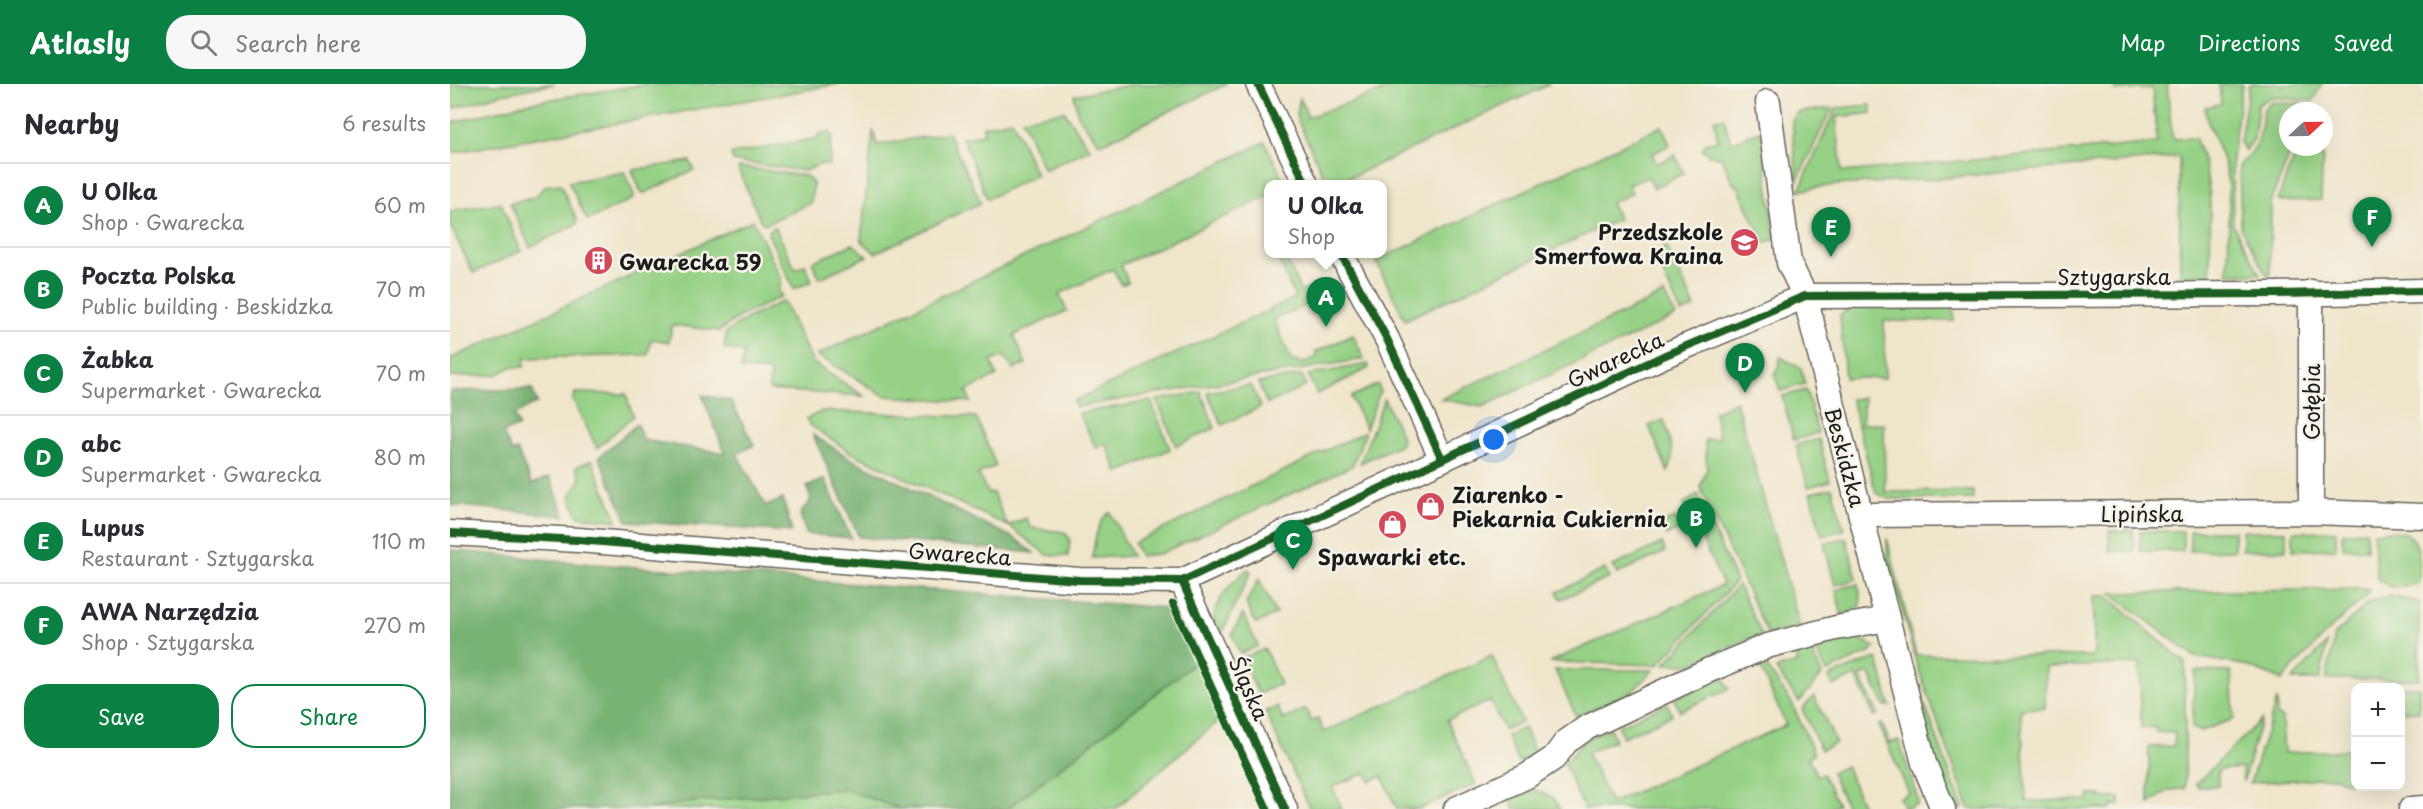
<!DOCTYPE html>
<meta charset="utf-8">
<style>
body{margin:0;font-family:"Playpen Sans",sans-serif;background:#f7f7f7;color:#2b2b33}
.controls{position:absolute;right:18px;bottom:18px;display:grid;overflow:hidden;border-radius:12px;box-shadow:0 6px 24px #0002}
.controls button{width:54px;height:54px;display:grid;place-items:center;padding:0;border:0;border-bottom:2px solid #e1e1e2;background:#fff;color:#2b2b33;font:30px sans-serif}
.compass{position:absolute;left:1829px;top:18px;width:54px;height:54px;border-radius:50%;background:#fff;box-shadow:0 6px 24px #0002;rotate:68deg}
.you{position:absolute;left:1044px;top:356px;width:21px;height:21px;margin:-15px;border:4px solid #fff;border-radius:50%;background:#1a73e8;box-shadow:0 0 0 9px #1a73e833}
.badge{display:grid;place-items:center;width:39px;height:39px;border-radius:50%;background:#0b8043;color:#fff;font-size:20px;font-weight:700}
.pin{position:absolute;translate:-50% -50px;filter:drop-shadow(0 2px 3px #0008)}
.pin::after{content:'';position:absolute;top:32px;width:21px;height:18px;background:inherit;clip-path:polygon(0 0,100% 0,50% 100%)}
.popup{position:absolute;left:814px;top:96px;width:123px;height:78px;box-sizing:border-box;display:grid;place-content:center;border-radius:12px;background:#fff;filter:drop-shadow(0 2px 4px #0005);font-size:20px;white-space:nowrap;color:#7c7c81}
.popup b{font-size:22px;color:#2b2b33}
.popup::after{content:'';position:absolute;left:50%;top:100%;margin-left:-12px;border:12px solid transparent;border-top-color:#fff}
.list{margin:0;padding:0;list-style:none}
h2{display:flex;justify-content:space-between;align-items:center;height:78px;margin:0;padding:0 24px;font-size:26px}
h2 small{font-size:20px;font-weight:400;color:#7c7c81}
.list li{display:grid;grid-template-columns:39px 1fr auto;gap:18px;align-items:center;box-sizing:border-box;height:84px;padding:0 24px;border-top:2px solid #e1e1e2}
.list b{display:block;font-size:22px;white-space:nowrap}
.list p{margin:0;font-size:20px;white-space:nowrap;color:#7c7c81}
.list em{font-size:20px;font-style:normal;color:#7c7c81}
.actions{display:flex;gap:12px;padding:18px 24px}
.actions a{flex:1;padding:14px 0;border:2px solid #0b8043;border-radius:24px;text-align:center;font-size:21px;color:#0b8043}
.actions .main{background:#0b8043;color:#fff}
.icon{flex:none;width:33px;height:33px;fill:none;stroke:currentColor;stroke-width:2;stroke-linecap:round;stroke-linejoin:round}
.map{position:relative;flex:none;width:1973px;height:725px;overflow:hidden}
header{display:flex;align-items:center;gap:36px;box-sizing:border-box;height:84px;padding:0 30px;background:#0b8043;color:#fff}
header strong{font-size:28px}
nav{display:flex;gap:33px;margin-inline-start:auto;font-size:21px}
.search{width:420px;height:54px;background:#f7f7f7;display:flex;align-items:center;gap:15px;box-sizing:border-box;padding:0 21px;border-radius:24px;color:#7c7c81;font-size:22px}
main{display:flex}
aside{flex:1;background:#fff}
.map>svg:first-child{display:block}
</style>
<header>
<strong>Atlasly</strong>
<div class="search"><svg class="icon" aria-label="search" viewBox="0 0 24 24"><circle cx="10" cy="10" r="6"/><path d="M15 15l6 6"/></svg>Search here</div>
<nav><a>Map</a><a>Directions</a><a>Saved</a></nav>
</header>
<main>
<aside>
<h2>Nearby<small>6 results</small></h2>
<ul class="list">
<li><span class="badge">A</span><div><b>U Olka</b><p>Shop · Gwarecka</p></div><em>60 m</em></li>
<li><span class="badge">B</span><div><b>Poczta Polska</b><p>Public building · Beskidzka</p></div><em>70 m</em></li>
<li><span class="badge">C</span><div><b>Żabka</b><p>Supermarket · Gwarecka</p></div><em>70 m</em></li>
<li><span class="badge">D</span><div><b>abc</b><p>Supermarket · Gwarecka</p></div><em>80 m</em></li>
<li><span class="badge">E</span><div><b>Lupus</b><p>Restaurant · Sztygarska</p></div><em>110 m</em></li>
<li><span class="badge">F</span><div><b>AWA Narzędzia</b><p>Shop · Sztygarska</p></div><em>270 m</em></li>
</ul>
<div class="actions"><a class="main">Save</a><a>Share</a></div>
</aside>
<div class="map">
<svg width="1973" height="725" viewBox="0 0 1973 725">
<rect width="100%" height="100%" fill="#f7f3e8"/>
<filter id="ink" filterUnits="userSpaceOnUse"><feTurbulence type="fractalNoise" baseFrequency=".0167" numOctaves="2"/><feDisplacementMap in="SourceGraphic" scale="12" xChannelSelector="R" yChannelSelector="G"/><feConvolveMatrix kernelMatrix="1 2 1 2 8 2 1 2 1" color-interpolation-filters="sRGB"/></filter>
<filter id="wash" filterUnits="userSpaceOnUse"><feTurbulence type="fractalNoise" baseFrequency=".008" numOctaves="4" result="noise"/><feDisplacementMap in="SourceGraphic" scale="24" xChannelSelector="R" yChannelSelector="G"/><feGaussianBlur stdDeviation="1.35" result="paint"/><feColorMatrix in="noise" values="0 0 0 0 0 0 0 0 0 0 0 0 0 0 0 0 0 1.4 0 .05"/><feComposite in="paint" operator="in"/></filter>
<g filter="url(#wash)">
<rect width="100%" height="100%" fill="#efe5ca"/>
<g fill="#96d186" stroke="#597651" stroke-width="1.5">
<polygon points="0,0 104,0 52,10 0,25"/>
<polygon points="197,0 389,0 0,69 0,39 77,19"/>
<polygon points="686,0 777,0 650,60 628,32 624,11"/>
<polygon points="952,0 1100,0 886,100 877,100 846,32 850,14 858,33"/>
<path d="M1665,0H1717L1722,55L1745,54C1765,97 1760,143 1760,190L1730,191L1729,73C1646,80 1564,87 1482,95C1438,100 1392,97 1349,107L1386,24L1421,21L1422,29L1386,33L1392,88L1707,59L1702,4L1666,7Z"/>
<path d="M1769,0H1792L1782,73L1783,141L1810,190H1778C1778,158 1781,124 1777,93C1774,67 1757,48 1755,23L1771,20Z"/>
<polygon points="1799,0 1872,0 1863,17 1820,13 1808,21 1804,55 1795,67 1790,58"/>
<path d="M1821,18L1859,21L1861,24L1859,27H1838V63H1843L1821,116L1820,191L1816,190L1791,144L1789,82C1811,60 1810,56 1813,26Z"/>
<polygon points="1382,24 1347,97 1342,36 1349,28"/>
<polygon points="614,27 640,65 594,86 572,35"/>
<polygon points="1274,34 1281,59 1309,47 1312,50 1325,155 1314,159 1287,100 1284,101 1271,73 1259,71 1252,65 1256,59 1268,56 1264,35"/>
<polygon points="562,36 586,91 537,115 513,54 534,50 533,42"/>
<polygon points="1212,42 1220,61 1202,70 1207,80 1225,71 1234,89 1204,104 1198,93 1178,101 1182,109 1161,119 1169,135 955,236 926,177"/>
<polygon points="423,46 427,61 498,49 531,119 425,169 411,156"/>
<polygon points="380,48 382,52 379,81 370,80 356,87 283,77 281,70 368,54 369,49"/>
<polygon points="815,58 835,100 819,100 819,112 671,181 678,198 671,201 663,185 609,210 617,227 564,251 576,280 563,285 554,272 541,277 547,292 516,307 521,318 435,312 367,271"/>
<polygon points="1849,63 1873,63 1871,116 1828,117 1834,98"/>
<polygon points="240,77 244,86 195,109 191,108 182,86"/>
<polygon points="290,83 356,92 363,99 361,119 316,140 311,138 288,85"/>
<polygon points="174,88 184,111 183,115 138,136 136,134 119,98"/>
<polygon points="110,100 127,136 127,140 80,163 60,119 84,114 95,102"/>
<polygon points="51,119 71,167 23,189 0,141 0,127"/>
<polygon points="303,136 331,194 329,208 332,212 287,234 270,247 222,241 219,258 201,255 198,271 75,274 74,283 61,283 46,291 0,293 0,275"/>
<polygon points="325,143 345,185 355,181 362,197 344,205 318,150 319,146"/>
<polygon points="403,160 417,172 370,194 362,178"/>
<polygon points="1217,163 1245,223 1231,229 1204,169"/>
<polygon points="826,170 834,170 851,208 870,200 877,213 824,235 842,278 848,276 850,280 867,273 865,268 903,251 914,275 626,323 623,317 845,214"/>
<polygon points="1214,210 1226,232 1032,323 991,315"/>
<polygon points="333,217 363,279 414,312 319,306 320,288 291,285 294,268 274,265 276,249 296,235"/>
<polygon points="1406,221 1503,221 1504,237 1434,237 1435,294 1395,294 1390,231"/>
<polygon points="1330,273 1351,284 1355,300 1330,307 1325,291 1329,281"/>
<polygon points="918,280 919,284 867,310 858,291"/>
<polygon points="852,291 856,302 817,320 808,299"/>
<polygon points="928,300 930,307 916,345 901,313"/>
<polygon points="801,301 811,323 772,341 757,308"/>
<polygon points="1356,306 1368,349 1344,356 1332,312"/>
<polygon points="751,308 765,344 726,362 707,316"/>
<polygon points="125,309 176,310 183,332 147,364 123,316"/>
<polygon points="1414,314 1412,340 1434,340 1435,408 1523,407 1523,415 1439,415 1426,409 1401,315"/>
<polygon points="934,315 952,353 951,360 910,379"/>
<polygon points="701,317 720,365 668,389 656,360 646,364 629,329"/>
<polygon points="1286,317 1350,543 1318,551 1250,403 1257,385 1255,356 1269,354 1264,328"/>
<polygon points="372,327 526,333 546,382 528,390 538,409 543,409 558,442 576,434 581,444 614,448 620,455 618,472 597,471 559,442 558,442 400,368 360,341 356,335"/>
<path d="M1214,336C1219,353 1227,372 1218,388L1199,342Z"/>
<polygon points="914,348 915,350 902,382 709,470 690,472 684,459"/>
<polygon points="1369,355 1380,397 1358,403 1346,361"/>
<polygon points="142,376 167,436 167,437 128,432 120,412 131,395 126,383"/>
<polygon points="1382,404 1394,446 1372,452 1360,409"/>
<polygon points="1248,410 1257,433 1217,451 1212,440 1225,434 1229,442 1241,438 1233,421"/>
<path d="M660,428L682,472L642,474C645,458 646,438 660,428Z"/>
<polygon points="1259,437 1286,497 1208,581 1100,578 1273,501 1250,451 1247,453 1242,445"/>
<polygon points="1683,446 1684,467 1660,468 1659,447"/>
<rect x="1690" y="447" width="43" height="20"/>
<polygon points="1740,447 1784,447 1784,466 1740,467"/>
<rect x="1792" y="447" width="44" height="19"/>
<polygon points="1886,447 1886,465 1843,466 1843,448"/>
<polygon points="1916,447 1917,465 1893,464 1893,448"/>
<path d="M1923,448C1932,448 1943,446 1952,448C1973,453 1969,483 1969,499C1952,504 1940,507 1927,495Z"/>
<polygon points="1396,454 1407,495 1385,501 1374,459"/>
<polygon points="1437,454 1466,571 1644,572 1644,512 1657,512 1735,578 1735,705 1719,706 1699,720 1699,663 1724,662 1725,649 1706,648 1705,643 1691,644 1690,580 1596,583 1595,624 1571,625 1576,717 1638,716 1639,711 1652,711 1652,714 1670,714 1670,721 1662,721 1661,725 1519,725 1466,578 1437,472"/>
<polygon points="1212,459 1215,468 1167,490 1163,482"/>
<path d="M798,485L801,488L772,549L766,552C757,525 777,501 798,485Z"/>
<polygon points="1155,485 1159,494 1111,515 1107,508"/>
<polygon points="809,495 826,530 806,540 796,519"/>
<polygon points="1408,500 1411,514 1409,523 1392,532 1386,506"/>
<polygon points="1288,501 1312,551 1299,555 1242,580 1215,580"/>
<polygon points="1919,505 1916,513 1885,540 1832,596 1794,581 1745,573 1661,509"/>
<polygon points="1939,512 1969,518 1969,595 1876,595 1885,551 1918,519"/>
<polygon points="793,530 808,562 790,570 782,550"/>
<polygon points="1406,553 1425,563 1421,568 1377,588 1365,564"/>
<polygon points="1877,559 1870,596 1842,596"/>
<polygon points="1360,563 1372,591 1349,618 1326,585 1348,579 1345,567"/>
<polygon points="815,565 830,600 808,610 792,574"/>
<polygon points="1042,572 1072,638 1054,646 1040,617 997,636 1026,700 969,725 947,725 932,692 920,697 915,689 882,703 892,725 860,725 815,628 828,623 833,636 856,625 861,637 868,635 874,648"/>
<polygon points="1425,574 1428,576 1440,622 1434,621 1419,589 1410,592 1428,630 1424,632 1406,592 1383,602 1379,593"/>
<polygon points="1312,576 1342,619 1364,670 1358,673 1367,692 1373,690 1388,721 1377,725 1134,725 1114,680 1135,656 1160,644 1165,656 1137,669 1161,719 1336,641 1308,578"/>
<polygon points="747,577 771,635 665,725 557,725"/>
<polygon points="1105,586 1203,586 1182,608 1126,632"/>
<polygon points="1745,587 1781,588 1784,635 1751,647 1742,644"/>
<polygon points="1273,593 1279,605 1230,627 1224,615"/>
<polygon points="1944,603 1969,603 1969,627 1951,627 1950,604"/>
<polygon points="1465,604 1469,605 1513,725 1502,725 1486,681"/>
<polygon points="1364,612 1386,659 1371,666 1352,625"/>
<polygon points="1827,615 1827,632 1832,634 1834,669 1898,666 1899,699 1885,693 1800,699"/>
<polygon points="1217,619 1222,631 1173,653 1168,642"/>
<polygon points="1811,636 1793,698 1792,684 1768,686 1768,702 1748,703 1746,700"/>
<polygon points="1432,640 1440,659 1449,656 1468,716 1467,720 1455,725 1449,714 1459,709 1429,641"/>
<polygon points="1074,644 1086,671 1068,678 1057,652"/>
<polygon points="1396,682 1414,725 1398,725 1381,689"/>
<polygon points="394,705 451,725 198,725 242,718"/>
<polygon points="1084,706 1102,713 1110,725 1064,725 1060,714"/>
</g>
<g fill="#78b373" stroke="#4a6848" stroke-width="1.5">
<polygon points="82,305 87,319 64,331 69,342 53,349 62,368 67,366 82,400 100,393 115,432 0,421 0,307"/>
<polygon points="252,311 281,317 304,361 287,370 316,422 333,415 342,448 177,437 149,373 187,340 193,356 275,369"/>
<polygon points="363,351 401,375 564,454 584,469 409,453"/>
<polygon points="375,395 401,454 356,450 350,430 361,416 357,403"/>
<polygon points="0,466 121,478 715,524 747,577 557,725 451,725 394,705 242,718 198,725 0,725"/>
</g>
</g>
<g filter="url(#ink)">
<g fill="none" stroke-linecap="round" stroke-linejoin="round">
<defs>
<g id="street">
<polyline points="808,0 856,100"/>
<polyline points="1318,18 1339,179 1355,212 1474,679 1493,725"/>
<polyline points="891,170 937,255 992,375"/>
<polyline points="1861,208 1861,428"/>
<polyline points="1411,431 1861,428 1973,432"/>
<polyline points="0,449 128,456 629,496 732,497 1213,272 1355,212 1825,210 1973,207"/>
<polyline points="732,497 835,725"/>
<polyline points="1006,725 1077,692 1104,674 1116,658 1136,644 1257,587 1317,562 1386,544 1437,535"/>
<polyline points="1961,725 1973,724"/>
</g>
</defs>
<use href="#street" stroke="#666259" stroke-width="27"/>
<use href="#street" stroke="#fff" stroke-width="24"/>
<defs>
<g id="cycleway">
<polyline points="808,0 856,100"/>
<polyline points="891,170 937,255 992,375"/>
<polyline points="0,449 128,456 629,496 732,497 1213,272 1355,212 1825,210 1973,207"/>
<polyline points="732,497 835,725"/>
<polyline points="723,520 817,725"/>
</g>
</defs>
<use href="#cycleway" stroke="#f7f3e8" stroke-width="11"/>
<use href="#cycleway" stroke="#1b5e20" stroke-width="8"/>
</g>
</g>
<defs>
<symbol id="school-disc" viewBox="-11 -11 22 22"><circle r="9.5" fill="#d1495b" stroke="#f7f3e8"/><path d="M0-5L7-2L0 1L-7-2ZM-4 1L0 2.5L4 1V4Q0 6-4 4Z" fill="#fff"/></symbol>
<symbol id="building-disc" viewBox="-11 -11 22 22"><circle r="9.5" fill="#d1495b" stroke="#f7f3e8"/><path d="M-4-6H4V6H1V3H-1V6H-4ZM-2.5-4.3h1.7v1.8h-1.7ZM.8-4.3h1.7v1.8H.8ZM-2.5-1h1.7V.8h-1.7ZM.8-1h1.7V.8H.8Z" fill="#fff"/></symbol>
<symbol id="shop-disc" viewBox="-11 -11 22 22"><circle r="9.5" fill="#d1495b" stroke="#f7f3e8"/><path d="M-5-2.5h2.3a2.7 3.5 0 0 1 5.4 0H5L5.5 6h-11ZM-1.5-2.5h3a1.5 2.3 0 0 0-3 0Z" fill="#fff"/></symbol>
</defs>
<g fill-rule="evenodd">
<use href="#school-disc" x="1278" y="142" width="33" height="33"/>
<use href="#building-disc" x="132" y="160" width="33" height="33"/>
<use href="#shop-disc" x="964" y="406" width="33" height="33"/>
<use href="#shop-disc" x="926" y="424" width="33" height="33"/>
</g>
<g text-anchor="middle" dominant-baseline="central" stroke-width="5" stroke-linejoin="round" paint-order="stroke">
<g font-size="21" font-weight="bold" fill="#1c1c1c" stroke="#f7f3e8" text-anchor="start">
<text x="1273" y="147" text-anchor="end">Przedszkole<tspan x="1273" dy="24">Smerfowa Kraina</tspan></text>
<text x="169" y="177">Gwarecka 59</text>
<text x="1002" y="410">Ziarenko -<tspan x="1002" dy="24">Piekarnia Cukiernia</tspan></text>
<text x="942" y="472" text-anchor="middle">Spawarki etc.</text>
</g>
<g font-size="21" fill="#1c1c1c" stroke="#f7f3e8">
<text x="1664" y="192">Sztygarska</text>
<text transform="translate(1165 275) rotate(-25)">Gwarecka</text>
<text transform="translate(1861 318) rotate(-90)">Gołębia</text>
<text transform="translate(1396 373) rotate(75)">Beskidzka</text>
<text x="1692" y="429">Lipińska</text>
<text transform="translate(510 469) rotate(4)">Gwarecka</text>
<text transform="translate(800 604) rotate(66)">Śląska</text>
</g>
</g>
</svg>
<div class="controls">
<button>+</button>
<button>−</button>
</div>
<svg class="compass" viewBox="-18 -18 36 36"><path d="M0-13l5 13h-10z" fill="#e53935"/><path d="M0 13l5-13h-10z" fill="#7c7c81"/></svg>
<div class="you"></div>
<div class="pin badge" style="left:876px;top:243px">A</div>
<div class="popup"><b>U Olka</b>Shop</div>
<div class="pin badge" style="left:1246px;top:464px">B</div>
<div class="pin badge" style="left:843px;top:486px">C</div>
<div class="pin badge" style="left:1295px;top:309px">D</div>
<div class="pin badge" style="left:1381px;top:173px">E</div>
<div class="pin badge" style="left:1922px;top:163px">F</div>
</div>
</main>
